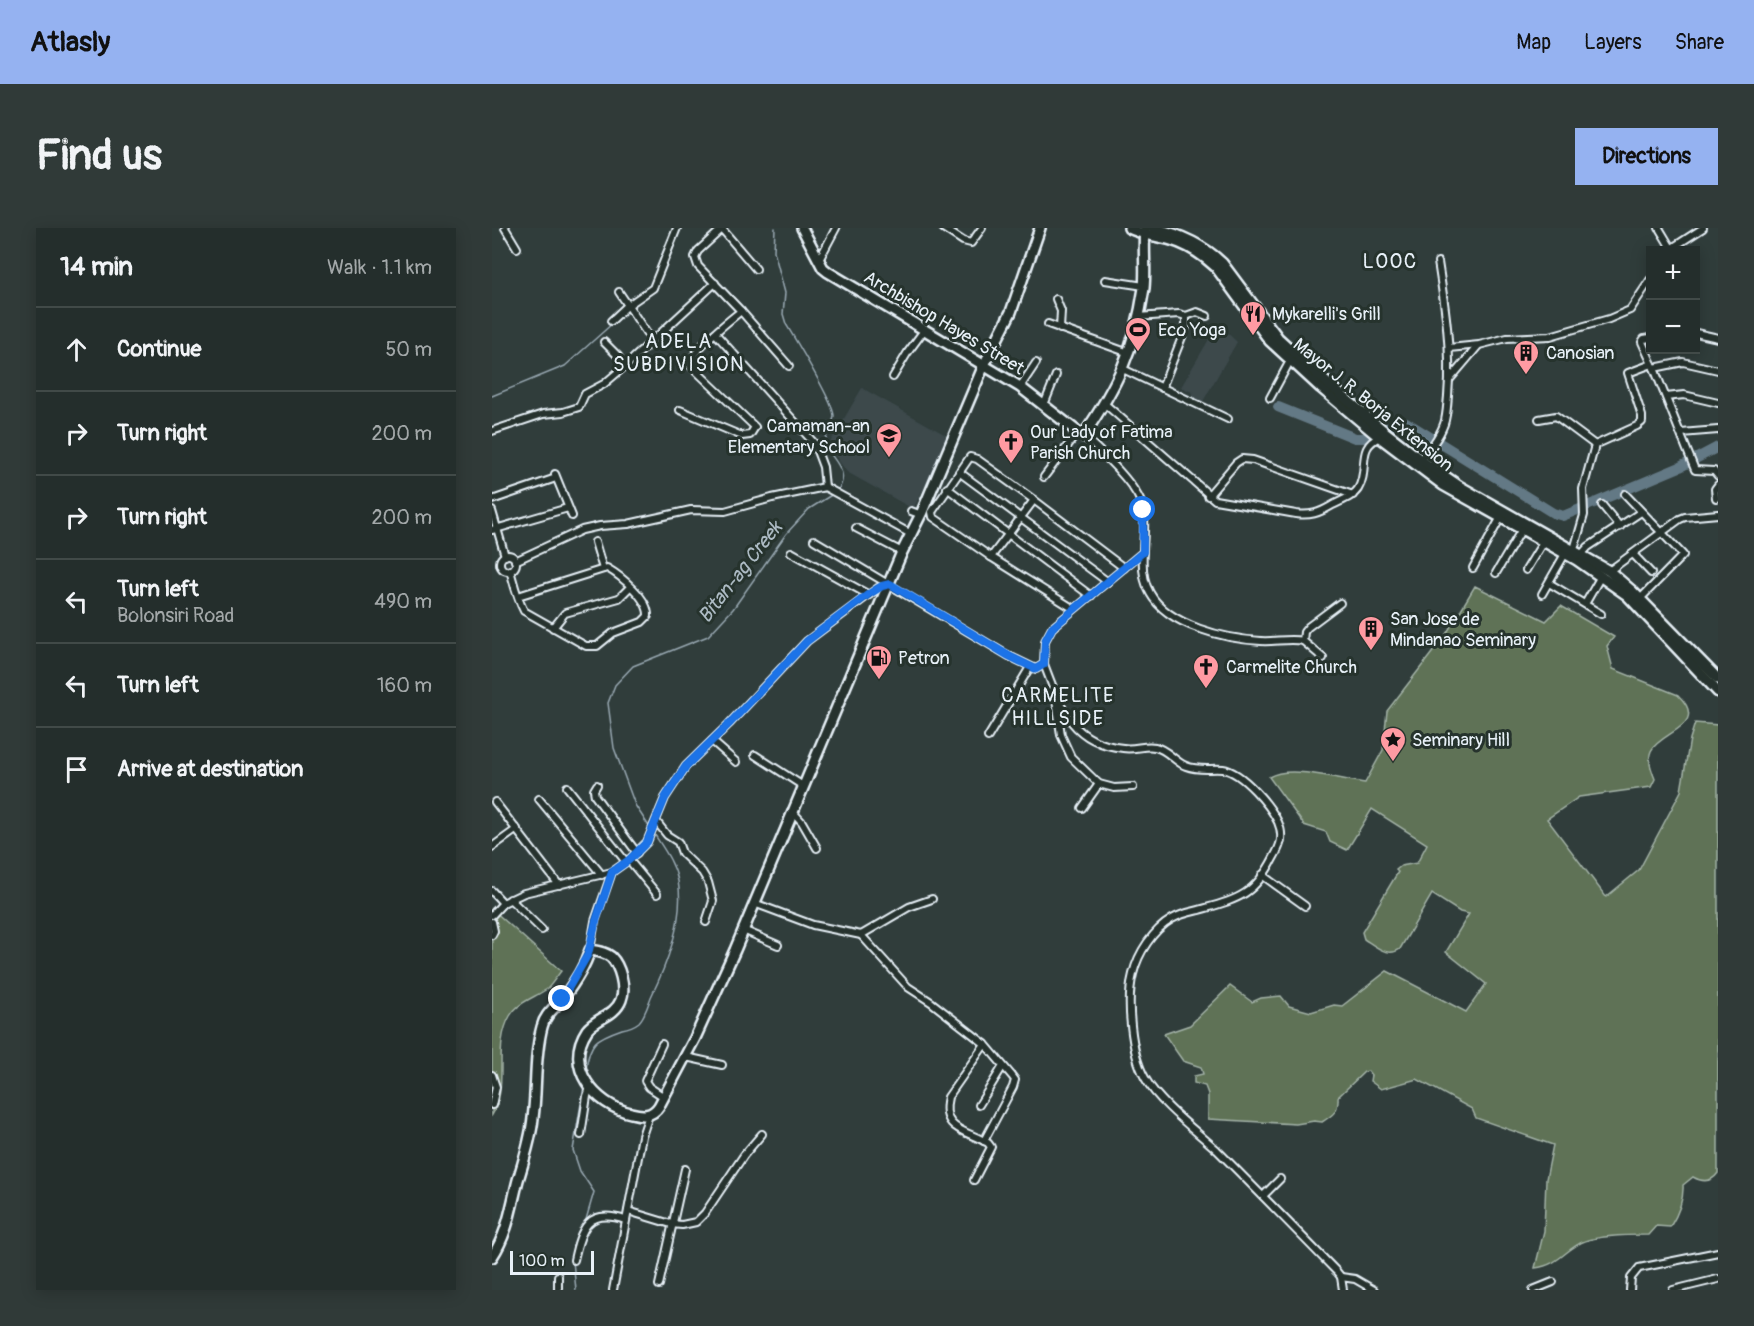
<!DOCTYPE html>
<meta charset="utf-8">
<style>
body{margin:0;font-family:Pangolin,sans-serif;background:#303a38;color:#f1f3f6}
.controls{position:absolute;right:18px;top:18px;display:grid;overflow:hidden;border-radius:0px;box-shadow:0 3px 15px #0003}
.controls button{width:54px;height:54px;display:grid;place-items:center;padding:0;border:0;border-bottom:2px solid #414a48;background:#242e2c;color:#f1f3f6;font:30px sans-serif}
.scale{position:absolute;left:18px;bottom:15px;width:84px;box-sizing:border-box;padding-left:6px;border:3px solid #e8f1f8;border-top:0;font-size:16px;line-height:21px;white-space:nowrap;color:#e8f1f8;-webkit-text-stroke:4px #26332d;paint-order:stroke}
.stop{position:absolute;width:18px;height:18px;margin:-14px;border:4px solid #1a73e8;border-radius:50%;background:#fff}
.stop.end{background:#1a73e8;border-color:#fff;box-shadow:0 2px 6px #0008}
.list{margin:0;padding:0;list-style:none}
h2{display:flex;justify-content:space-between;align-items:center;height:78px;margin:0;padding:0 24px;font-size:26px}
h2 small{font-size:20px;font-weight:400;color:#a3a8a9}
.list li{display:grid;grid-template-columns:39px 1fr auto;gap:18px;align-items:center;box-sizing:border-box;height:84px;padding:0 24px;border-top:2px solid #414a48}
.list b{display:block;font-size:22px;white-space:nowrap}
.list p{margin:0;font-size:20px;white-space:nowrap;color:#a3a8a9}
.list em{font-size:20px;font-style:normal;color:#a3a8a9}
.icon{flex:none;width:33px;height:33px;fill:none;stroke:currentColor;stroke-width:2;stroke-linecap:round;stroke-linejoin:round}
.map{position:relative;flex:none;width:1226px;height:1062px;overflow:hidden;border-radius:0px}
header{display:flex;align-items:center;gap:36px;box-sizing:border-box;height:84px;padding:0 30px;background:#95b2f1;color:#111}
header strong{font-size:28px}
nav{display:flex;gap:33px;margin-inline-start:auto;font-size:21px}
.intro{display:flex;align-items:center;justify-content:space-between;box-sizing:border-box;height:144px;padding:0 36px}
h1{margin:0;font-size:42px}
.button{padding:15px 27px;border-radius:0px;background:#95b2f1;color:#111;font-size:21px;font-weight:700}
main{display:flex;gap:36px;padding:0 36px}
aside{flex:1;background:#242e2c;border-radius:0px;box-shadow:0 3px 15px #0003}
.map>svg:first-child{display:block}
</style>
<header>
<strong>Atlasly</strong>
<nav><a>Map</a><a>Layers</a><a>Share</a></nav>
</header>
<div class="intro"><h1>Find us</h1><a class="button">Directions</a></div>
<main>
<aside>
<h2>14 min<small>Walk · 1.1 km</small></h2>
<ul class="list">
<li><svg class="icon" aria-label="ahead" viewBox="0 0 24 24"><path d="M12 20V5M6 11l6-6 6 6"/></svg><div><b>Continue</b></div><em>50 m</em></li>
<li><svg class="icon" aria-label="right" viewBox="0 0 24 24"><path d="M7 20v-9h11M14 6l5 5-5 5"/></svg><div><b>Turn right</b></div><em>200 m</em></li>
<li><svg class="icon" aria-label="right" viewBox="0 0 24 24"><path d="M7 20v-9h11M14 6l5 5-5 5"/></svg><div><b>Turn right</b></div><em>200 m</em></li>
<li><svg class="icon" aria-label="left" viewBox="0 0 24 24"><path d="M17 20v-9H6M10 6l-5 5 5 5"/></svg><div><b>Turn left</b><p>Bolonsiri Road</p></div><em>490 m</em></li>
<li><svg class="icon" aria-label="left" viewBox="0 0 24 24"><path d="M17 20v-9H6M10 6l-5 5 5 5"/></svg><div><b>Turn left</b></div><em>160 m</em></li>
<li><svg class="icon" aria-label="arrive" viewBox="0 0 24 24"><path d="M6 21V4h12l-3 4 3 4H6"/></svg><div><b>Arrive at destination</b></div></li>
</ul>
</aside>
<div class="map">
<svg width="1226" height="1062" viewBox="0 0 1226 1062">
<rect width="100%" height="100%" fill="#303d3b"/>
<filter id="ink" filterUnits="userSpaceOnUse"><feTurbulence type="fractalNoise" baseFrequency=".0167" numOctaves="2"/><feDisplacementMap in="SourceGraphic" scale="12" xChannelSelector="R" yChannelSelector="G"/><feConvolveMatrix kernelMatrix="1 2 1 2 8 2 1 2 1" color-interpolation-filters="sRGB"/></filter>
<g filter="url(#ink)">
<g fill="#3c494c">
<polygon points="726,96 745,114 710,175 703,171 700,164 689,159"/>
<polygon points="370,160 459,210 421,281 355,244 336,218"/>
</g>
<g fill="#5e7256" stroke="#a3b2a7" stroke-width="1.5">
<path d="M983,358L1054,393L1069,378L1122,409L1115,418L1121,441L1186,467C1218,498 1169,503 1159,523C1155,532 1160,543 1163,551L1159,559L1087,569L1055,591L1114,669L1147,642L1189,563L1198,511L1203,495L1226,497V945C1219,955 1210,954 1201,949L1191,957C1192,973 1186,986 1178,999L1164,998L1156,1007C1138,1007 1110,1007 1093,1013C1074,1020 1068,1037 1043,1040L1052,1003L1054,951L1061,917L984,890L980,881L925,851L889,861L878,853L879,847L876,843L872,844L846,869C847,883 841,887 830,894L822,893L804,896L716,891V866L713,858L702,855V848L711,846L709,839L691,833L672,806L698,797L738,758L760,774L769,770L789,768L797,778L819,784L842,777L850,778L895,743L974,784L994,756L954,724L977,686L968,684L940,666L908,721C896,730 883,718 872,711L870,704L906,644L904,642L909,638L925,635L935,616L880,581L855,622L838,614L834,604L812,597L777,549C798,536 849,552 873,555L891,522L895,483L953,408Z"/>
<path d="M0,681L69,743C65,748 60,756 55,761C42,770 26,774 18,788C0,819 18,859 0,887Z"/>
</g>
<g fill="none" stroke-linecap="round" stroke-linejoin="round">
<g stroke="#99a9b3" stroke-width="1.5">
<path d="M283,0L282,23L293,65L291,86L294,96C303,111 342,175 342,188C341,199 331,207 334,219C343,234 359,246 345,263"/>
<polyline points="0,168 73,138 121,95"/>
<polyline points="158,600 143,577 122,520 116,475 123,457 141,438 216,408 241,381 294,306 317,281 341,266"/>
<path d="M94,842C97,814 104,810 130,801C136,800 142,798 147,794C153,788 156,777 159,769C175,736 193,690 186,653C182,634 171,620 161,604"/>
<polyline points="92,858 81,922 88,943 102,964 93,995"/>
<polyline points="80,1028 82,1015 85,1010"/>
<polyline points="81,1033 84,1062"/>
</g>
<polyline stroke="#647985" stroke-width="10" points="786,179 863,210 873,210 909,194 914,194 1061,285 1071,288 1188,239 1226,219"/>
<defs>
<g id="street">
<polyline points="13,0 25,20"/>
<polyline points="451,0 471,13 479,15 490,0"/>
<polyline points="1167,0 1179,20"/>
<polyline points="230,1 264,41"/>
<polyline points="1177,22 1211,0"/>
<polyline points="327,32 344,0"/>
<polyline points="613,52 652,58"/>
<polyline points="127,64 160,113"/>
<polyline points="564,71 569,83 568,101"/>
<polyline points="249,83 297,138"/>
<polyline points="694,88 705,84 715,88"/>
<polyline points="646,89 687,86 694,88"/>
<polyline points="119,93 135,78 161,60 185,0"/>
<polyline points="556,96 637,125"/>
<polyline points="223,105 322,215 331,239 333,259"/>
<polyline points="1204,105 1226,110"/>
<polyline points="1158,110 1152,111 1150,114 1160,136"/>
<polyline points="112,114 126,128 132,139"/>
<polyline points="957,120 987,117 1015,110 1058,108 1117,91 1138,82 1158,52"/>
<polyline points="1162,140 1203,242 1222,243 1226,248"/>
<polyline points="631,141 736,191"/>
<polyline points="401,149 416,124 433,101"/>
<polyline points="958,151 986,118"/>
<polyline points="528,159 544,135"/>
<polyline points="670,160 694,99 694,88"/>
<polyline points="1174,169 1192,167 1226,175"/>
<polyline points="778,170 798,133"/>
<path d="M613,176L723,272L804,286C818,288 827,285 839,278C848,273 861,269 866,261C878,242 863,218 889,209"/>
<polyline points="552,177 564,147"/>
<path d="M188,182L250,208L258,207L263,199L199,138C197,123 237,93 249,83L206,38L203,29L206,23L231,0"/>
<polyline points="1047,191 1064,188 1103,217"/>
<polyline points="0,203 51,186 71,184 87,179 93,166 112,156 132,139 223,55"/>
<polyline points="1189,205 1226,202"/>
<path d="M926,235C936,223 947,210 952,196C955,187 955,177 956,168C960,123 953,78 946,34"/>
<polyline points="467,244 616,354"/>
<polyline points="63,246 80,288"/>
<polyline points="552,249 586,204"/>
<polyline points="333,259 419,306"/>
<polyline points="455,260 599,368"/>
<polyline points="1133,266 1191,327 1148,371"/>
<polyline points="716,268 744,235 750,231 761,232 861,267"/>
<polyline points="1224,270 1223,261 1226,257"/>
<polyline points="0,272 64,250"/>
<polyline points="1110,277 1128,299"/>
<polyline points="0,283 13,328"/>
<polyline points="419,283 427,286 430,284"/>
<polyline points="364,300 410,324"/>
<polyline points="0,302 76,280"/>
<path d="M322,312L517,428L544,441L552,436L553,413L560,400L651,324C651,310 654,295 651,281C647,259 608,223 591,208"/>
<polyline points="103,314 111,341"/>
<polyline points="299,324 377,367"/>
<path d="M651,324C650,337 651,353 658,365C676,398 734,411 769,413C782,414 798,410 811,413L831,430"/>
<polyline points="1081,325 1092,287 1091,261 1103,217 1145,198 1150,194 1150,188 1136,145 1160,136 1162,140 1191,134 1226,142"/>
<polyline points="1141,326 1159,345"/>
<circle cx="16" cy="335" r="8"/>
<polyline points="499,329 542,272"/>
<polyline points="1087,329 1096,319 1149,284"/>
<polyline points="23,333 90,302 108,298 136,296 199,282 233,283 280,270 333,259"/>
<polyline points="981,340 1009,289"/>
<path d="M18,342C22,356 25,370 32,383L94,418H105L121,405L150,394L156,388C157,371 129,348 115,340L26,368"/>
<polyline points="1034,342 1051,314"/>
<polyline points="1117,343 1188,291 1193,289 1226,286"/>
<polyline points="1004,345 1030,301"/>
<polyline points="1057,355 1109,386"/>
<polyline points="1050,366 1073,326"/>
<polyline points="1093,376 1109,348"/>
<polyline points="582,381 499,329 441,289 440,284 478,229 485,231 542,272 632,340"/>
<polyline points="61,400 73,385 127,370 138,359"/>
<polyline points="811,413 812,404 816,399 848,375"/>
<path d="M552,436C568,478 579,515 631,520C642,522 652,517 663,519C675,521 683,534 694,538C707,543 718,540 731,541C750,544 778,577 786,594C792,608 789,617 782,629C762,668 746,671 707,682C698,684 688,686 680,691C661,702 646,725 641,746C634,773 639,825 653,850C667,875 703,902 725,922C765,962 805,1003 845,1044L849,1049L851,1062"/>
<polyline points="564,471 569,507 579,529 607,556 622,560 641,559"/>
<polyline points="496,509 538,439"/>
<polyline points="220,513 244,534"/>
<polyline points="263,527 311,558"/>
<polyline points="105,557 102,562 103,568 145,625"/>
<polyline points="75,559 134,634"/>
<polyline points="47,571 110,647"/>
<polyline points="3,574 67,657"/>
<polyline points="590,580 607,556"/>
<polyline points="301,584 310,594 325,620"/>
<polyline points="164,593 175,607 186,614 190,625 210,644 216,654 221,673 214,694"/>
<polyline points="0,619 25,601"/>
<polyline points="137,632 165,666"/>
<polyline points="770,647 813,678"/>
<polyline points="0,663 11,675"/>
<polyline points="18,671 50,702"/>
<polyline points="262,675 321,697 369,707 417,679 440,671"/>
<polyline points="0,687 11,675 32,665 120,644 137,632 155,614 173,570 194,538 237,496 315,413 386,360 398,356"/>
<polyline points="0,694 2,703 0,707"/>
<polyline points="251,702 286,717"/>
<polyline points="369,707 416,759 439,774 493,816 520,848 523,852 521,859 492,913"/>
<polyline points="98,722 103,693 120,644"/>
<polyline points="170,816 153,853 157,859 172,869"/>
<polyline points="194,829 230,837"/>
<polyline points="0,847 4,859 0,877"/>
<polyline points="487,877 511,838"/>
<polyline points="89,907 95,868 98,860"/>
<path d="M482,952L499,919L496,915C473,902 448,902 456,869L493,816"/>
<polyline points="771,968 788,951"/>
<polyline points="136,983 179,996 190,997 204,994 213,985 252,927 270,906"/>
<path d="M82,1032C89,1000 96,980 133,992"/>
<polyline points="849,1049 863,1051 882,1062"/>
<polyline points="167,1057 193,941"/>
<polyline points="66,1062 66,1048"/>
<polyline points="121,1062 150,908 157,887"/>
<polyline points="1041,1062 1061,1054"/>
<polyline points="1138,1062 1139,1050 1147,1040 1226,1024"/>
<polyline points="1181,1062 1226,1051"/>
</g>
<g id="secondary">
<path d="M310,0L331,40L336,44L528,159L591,208C625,158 643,121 652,60C654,40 651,20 653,0"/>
<path d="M0,1029C16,1005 19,979 26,952C32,932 39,911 41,890C45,860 42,828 50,799C53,786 63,780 71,770C81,757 93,738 98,722C105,723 113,724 119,729C128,738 134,760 129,772C123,788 104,790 95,802C71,838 103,877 139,885C150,888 160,889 167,878L203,810L243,722L410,324L430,284L492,137L519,84L548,0"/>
</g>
<g id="primary">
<path d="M637,0C651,7 665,8 679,12C697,17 711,27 724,39L778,113L829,160L886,208L951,257L1085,332L1135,367L1226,464"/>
<path d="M661,0C687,6 710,16 730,35L786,110L835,155L893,204L929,232L967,258L1117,343L1140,363L1226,451"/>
</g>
</defs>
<use href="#street" stroke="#e8f1f8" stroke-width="10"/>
<use href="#secondary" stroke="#e8f1f8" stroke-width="14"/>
<use href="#primary" stroke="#e8f1f8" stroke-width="14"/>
<use href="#street" stroke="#26332d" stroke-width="6"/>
<use href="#secondary" stroke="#26332d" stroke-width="9"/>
<use href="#primary" stroke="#26332d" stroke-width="9"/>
</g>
</g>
<g fill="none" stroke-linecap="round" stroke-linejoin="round" filter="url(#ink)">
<polyline stroke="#1a73e8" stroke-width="8" points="70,771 96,726 104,693 120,644 137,632 155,614 173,570 194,538 237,496 315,413 377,366 390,358 398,356 517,428 544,441 552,436 553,413 560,400 651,324 651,282"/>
</g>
<defs>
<symbol id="restaurant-pin" viewBox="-11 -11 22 30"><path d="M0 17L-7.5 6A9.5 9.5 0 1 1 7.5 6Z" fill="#ff9aa2" stroke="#26332d"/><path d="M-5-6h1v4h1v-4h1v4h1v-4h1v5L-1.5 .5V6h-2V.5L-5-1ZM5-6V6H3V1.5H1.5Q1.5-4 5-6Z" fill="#111"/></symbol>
<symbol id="stadium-pin" viewBox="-11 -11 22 30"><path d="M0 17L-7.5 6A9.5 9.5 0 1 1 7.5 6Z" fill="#ff9aa2" stroke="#26332d"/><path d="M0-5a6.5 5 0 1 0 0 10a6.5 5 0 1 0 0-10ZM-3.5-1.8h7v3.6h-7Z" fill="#111"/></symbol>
<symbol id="building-pin" viewBox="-11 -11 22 30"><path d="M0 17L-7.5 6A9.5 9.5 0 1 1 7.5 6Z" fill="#ff9aa2" stroke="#26332d"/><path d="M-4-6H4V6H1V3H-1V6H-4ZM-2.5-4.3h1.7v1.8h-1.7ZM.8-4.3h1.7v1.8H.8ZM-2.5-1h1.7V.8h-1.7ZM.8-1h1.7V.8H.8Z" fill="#111"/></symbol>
<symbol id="school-pin" viewBox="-11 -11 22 30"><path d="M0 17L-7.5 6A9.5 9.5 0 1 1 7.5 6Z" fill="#ff9aa2" stroke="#26332d"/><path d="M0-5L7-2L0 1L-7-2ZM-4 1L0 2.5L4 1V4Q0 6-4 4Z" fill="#111"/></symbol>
<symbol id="church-pin" viewBox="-11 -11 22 30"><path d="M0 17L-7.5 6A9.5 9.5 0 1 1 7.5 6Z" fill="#ff9aa2" stroke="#26332d"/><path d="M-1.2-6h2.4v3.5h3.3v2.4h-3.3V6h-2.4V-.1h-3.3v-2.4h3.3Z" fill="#111"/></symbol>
<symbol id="fuel-pin" viewBox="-11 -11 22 30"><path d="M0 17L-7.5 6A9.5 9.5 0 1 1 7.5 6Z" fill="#ff9aa2" stroke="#26332d"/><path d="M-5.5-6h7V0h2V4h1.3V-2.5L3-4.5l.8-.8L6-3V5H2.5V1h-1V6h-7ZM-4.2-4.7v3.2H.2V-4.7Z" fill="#111"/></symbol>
<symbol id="sight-pin" viewBox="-11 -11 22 30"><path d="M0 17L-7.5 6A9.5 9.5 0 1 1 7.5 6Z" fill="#ff9aa2" stroke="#26332d"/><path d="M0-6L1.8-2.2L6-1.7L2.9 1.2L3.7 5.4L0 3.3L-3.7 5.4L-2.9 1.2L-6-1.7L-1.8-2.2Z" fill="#111"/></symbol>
</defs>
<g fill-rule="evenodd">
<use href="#restaurant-pin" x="746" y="71" width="30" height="40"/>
<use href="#stadium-pin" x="631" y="87" width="30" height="40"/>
<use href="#building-pin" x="1019" y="110" width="30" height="40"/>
<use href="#school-pin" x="382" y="193" width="30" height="40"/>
<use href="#church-pin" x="504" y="199" width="30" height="40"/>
<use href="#building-pin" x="864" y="386" width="30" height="40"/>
<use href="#fuel-pin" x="372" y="415" width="30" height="40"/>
<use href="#church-pin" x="699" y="424" width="30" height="40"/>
<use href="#sight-pin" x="886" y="497" width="30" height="40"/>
</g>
<g text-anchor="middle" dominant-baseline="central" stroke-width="6" stroke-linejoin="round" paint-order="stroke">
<g font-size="18" fill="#e8f1f8" stroke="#26332d" text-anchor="start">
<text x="780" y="86">Mykarelli's Grill</text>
<text x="666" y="102">Eco Yoga</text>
<text x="1054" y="125">Canosian</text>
<text x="378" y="198" text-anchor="end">Camaman-an<tspan x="378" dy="21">Elementary School</tspan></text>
<text x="538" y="204">Our Lady of Fatima<tspan x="538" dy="21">Parish Church</tspan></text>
<text x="898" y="391">San Jose de<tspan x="898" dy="21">Mindanao Seminary</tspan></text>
<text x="406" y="430">Petron</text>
<text x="734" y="439">Carmelite Church</text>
<text x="920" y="512">Seminary Hill</text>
</g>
<g font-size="18" fill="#e8f1f8" stroke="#26332d">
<text transform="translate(452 95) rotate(31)">Archbishop Hayes Street</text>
<text transform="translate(881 177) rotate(39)">Mayor J. R. Borja Extension</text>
</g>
<g font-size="20" letter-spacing="1.5" fill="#e8f1f8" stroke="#26332d">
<text x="898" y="33">LOOC</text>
<text x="187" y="113">ADELA<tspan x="187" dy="23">SUBDIVISION</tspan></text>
<text x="566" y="467">CARMELITE<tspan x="566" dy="23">HILLSIDE</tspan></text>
</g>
<g font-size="20" font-style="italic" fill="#adbbc4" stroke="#26332d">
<text transform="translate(248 344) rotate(-52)">Bitan-ag Creek</text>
</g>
</g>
</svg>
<div class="controls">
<button>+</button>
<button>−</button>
</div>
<div class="scale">100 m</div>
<div class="stop" style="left:651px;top:282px"></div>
<div class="stop end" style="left:70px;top:771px"></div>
</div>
</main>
